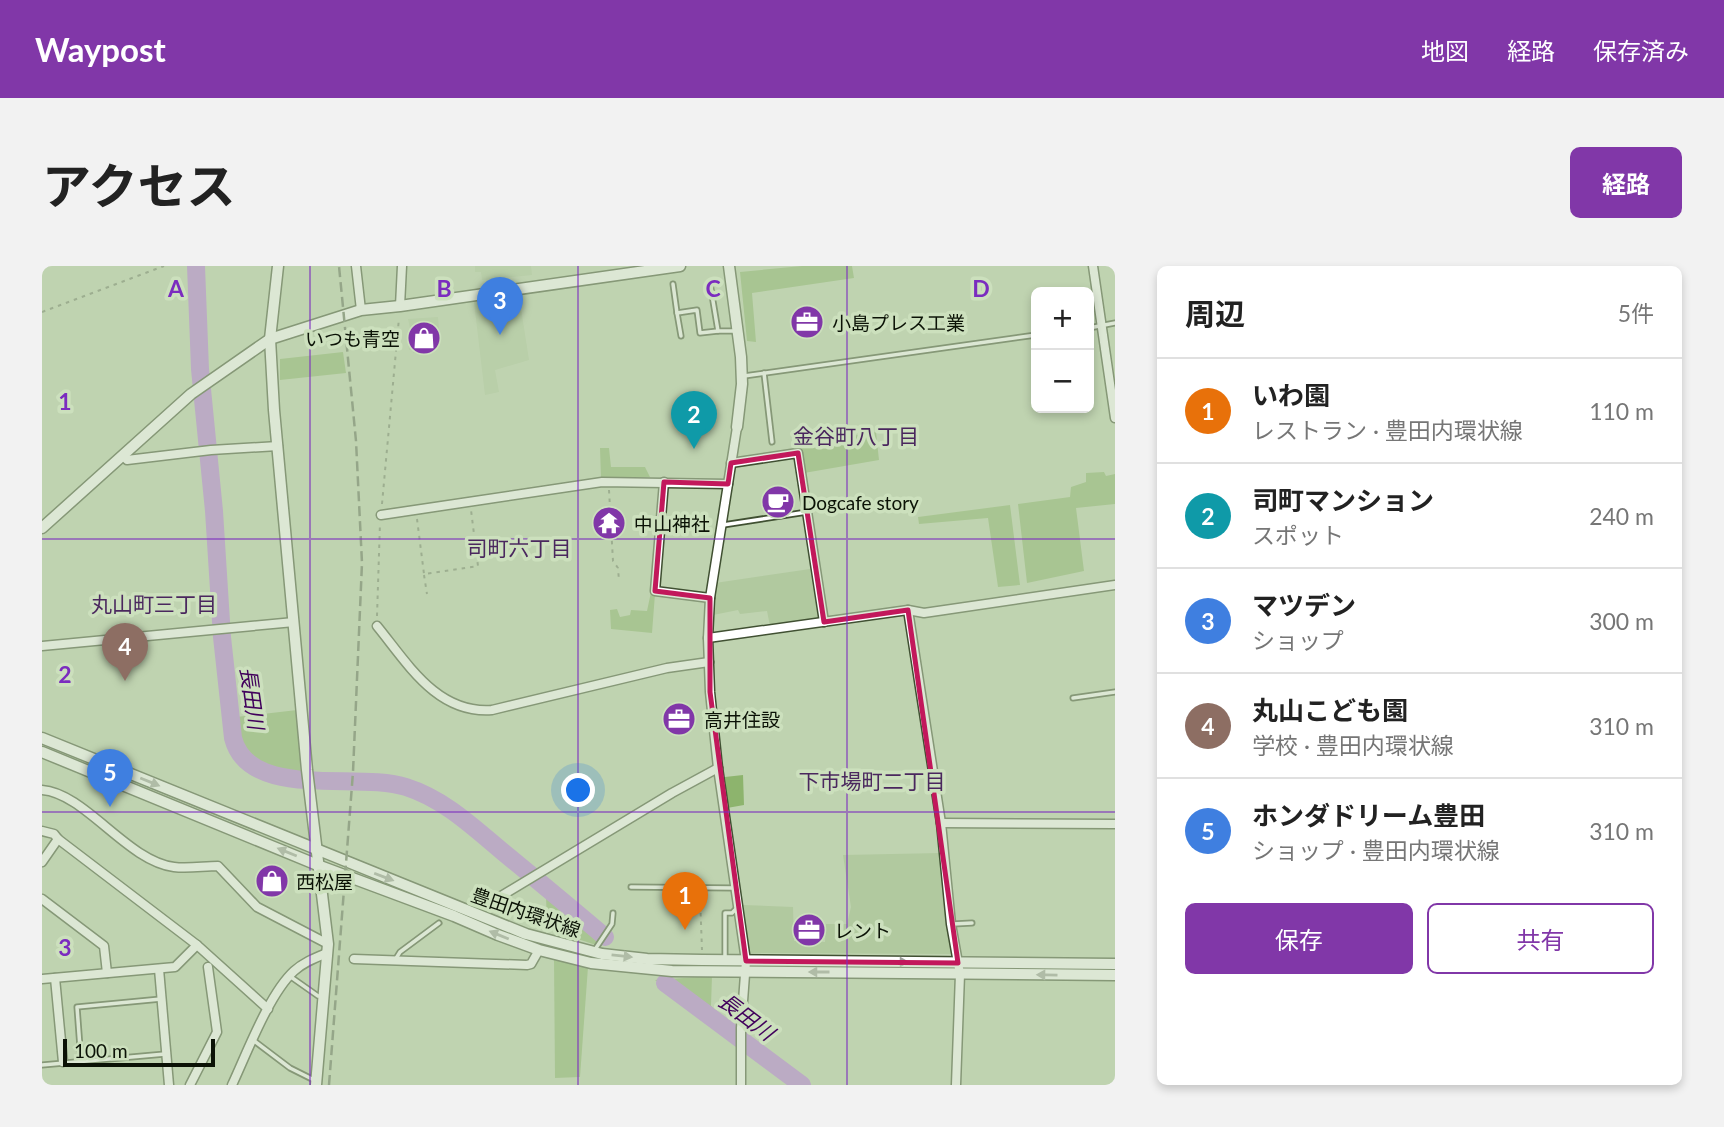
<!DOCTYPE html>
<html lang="ja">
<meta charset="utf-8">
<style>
body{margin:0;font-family:Lato,"Noto Sans JP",sans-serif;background:#f2f2f2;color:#222}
.controls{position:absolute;right:21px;top:21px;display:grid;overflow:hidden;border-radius:10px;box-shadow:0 4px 10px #0003}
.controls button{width:63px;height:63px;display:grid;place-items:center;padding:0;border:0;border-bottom:2px solid #e0e0e0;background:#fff;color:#222;font:35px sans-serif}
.scale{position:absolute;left:21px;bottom:18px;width:152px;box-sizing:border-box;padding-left:7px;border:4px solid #0b1206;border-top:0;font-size:19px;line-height:24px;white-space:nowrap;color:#0b1206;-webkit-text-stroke:5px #cce0bd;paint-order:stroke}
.you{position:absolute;left:537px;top:525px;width:24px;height:24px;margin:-18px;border:5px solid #fff;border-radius:50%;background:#1a73e8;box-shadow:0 0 0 10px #1a73e833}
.badge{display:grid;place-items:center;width:46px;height:46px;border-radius:50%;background:#8137a8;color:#fff;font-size:23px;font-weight:700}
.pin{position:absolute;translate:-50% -58px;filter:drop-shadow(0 2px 4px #0008)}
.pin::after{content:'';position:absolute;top:37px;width:24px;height:21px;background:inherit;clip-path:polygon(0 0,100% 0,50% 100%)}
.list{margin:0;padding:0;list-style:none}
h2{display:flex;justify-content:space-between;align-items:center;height:91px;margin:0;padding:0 28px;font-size:30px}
h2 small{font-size:23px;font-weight:400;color:#767676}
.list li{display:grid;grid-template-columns:46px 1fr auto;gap:21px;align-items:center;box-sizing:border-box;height:105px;padding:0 28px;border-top:2px solid #e0e0e0}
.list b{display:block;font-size:26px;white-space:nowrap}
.list p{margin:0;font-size:23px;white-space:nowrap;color:#767676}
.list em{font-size:23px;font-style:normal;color:#767676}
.actions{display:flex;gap:14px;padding:21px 28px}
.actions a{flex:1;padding:16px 0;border:2px solid #8137a8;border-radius:10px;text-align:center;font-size:24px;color:#8137a8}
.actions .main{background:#8137a8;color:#fff}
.map{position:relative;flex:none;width:1073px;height:819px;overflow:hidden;border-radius:10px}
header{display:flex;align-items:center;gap:42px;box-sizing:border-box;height:98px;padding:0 35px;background:#8137a8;color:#fff}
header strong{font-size:33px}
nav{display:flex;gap:38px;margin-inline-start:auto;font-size:24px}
.intro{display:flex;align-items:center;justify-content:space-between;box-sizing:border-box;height:168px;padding:0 42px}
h1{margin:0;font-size:49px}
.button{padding:18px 32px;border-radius:10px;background:#8137a8;color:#fff;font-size:24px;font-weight:700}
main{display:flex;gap:42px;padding:0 42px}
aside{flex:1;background:#fff;border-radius:10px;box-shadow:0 4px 10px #0003}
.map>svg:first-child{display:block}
</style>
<header>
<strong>Waypost</strong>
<nav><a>地図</a><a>経路</a><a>保存済み</a></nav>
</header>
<div class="intro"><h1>アクセス</h1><a class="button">経路</a></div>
<main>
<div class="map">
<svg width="1073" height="819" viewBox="0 0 1073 819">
<rect width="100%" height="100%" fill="#bfd3b0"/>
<g fill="#b1c99f">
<polygon points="433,0 489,0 490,9 440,14 439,6 433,6"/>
<polygon points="477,30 487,94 453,104 457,126 443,129 432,36"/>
<polygon points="396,51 398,75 386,75 388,87 371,87 371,84 367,84 365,68 369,67 366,53"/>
<polygon points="768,303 776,352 728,360 725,345 698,348 696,344 671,349 673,317"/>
<polygon points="899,587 912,688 705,687 701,639 751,641 752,675 783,676 784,658 805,658 809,641 801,589"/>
</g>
<g fill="#8db46d">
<polygon points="760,0 810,0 812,12 710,27 714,76 705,75 698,6"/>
<polygon points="301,86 304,107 238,114 238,93"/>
<polygon points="834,166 837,194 762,207 756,179"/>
<polygon points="558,182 567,182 569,201 603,201 608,211 559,213"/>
<polygon points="1062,206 1064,210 1073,208 1073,238 1034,242 1042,305 985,317 976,238 1028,231 1029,221 1044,216 1044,207"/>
<polygon points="968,239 978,319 956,321 946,252 877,258 876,251"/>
<polygon points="609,326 613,328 610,367 569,363 568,344 575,343 578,351 588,349 589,344 605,345"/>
<path d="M255,444L259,509C237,506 211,501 198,480C194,473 195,460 194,451Z"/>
<polygon points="701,509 702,539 685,542 683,511"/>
<polygon points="504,629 537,652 558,671 554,679 505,663"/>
<polygon points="512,694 546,701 538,811 513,812"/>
<polygon points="670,710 669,740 697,765 695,776 613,714"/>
</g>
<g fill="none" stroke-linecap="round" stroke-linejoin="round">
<g stroke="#b77bdb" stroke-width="18">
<path d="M154,0L158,103L172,245L180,371L191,472C207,535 316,505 364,521C402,533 431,561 461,586C495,614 529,642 563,671"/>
<polyline points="623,717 760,819"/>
</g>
<defs>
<g id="service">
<polyline points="668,17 676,65 694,65"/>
<polyline points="631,18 635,47"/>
<polyline points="1047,62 1073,57"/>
<polyline points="639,70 635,47 655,44 658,67 676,65"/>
<polyline points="722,107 730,176"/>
<polyline points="702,110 994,69"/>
<polyline points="681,259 765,246"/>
<polyline points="1031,432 1073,426"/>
<polyline points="589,621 691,622"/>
<polyline points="911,658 930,657"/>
<polyline points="552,685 570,658 571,647"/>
<polyline points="683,692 683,647 690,647 694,643"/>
<polyline points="353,694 358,686 397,657"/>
<polyline points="249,711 276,730"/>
<polyline points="211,774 248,802 270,813"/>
<polyline points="39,795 35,741 119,733"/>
<polyline points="0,799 123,788"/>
</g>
<g id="minor">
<polyline points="314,0 319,44"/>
<polyline points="1051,0 1073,152"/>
<polyline points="358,40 360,0"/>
<polyline points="695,161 668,332 666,372 668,426 676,502 704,695 699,762 699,819"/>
<polyline points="81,190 85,194 169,184 236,180"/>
<polyline points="689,197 756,187 782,356"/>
<polyline points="622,216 613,325 668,332"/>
<polyline points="339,249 560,216 686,218"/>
<polyline points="866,344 899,557 909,658 918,708 914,819"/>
<path d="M335,360C366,398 395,448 450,444L625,402L667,396"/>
<polyline points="666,372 866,344 882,347 1073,319"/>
<polyline points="0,380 252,356"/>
<path d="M0,524C43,527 85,595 132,601C146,603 162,600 176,600L215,641L286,678"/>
<polyline points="899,557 1073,558"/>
<polyline points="0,565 12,568 16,573"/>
<polyline points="0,596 16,573 155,679 226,743"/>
<polyline points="0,633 62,680 65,707"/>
<polyline points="446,638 630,527 676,502"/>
<polyline points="312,693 485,699 489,698 497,684"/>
<polyline points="117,703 127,819"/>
<polyline points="13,712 21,796"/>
<polyline points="0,713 133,701 155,679"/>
<polyline points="148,819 175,766 166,701"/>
<path d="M190,819C205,787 227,728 252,705C262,696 273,692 285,687"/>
</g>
<g id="tertiary">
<polyline points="236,0 228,73 232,144 265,504 286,678 274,819"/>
<polyline points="687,0 699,91 700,118 695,161"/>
<polyline points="0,262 149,128 228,73 319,44 358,40 638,0"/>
<polyline points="0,472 484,668 560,688 605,693 660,694 1073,698"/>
<polyline points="0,486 278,600 412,650 456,669 497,684 549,697 630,705 1073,709"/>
</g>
</defs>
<use href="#service" stroke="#405032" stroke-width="7"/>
<use href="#minor" stroke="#405032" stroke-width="11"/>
<use href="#tertiary" stroke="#405032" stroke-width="13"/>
<g stroke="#748269" stroke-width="2" stroke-dasharray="3.5 5" stroke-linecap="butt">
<polyline points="0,46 122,0"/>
<polyline points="567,224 571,295 576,302 577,315"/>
<polyline points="340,238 357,52"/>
<polyline points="375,253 382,308 436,300 429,244"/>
<polyline points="382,309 385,328"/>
<polyline points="335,350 338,257"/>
<polyline points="658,630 660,684"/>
</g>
<use href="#service" stroke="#fff" stroke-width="3.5"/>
<use href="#minor" stroke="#fff" stroke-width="8"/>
<use href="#tertiary" stroke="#fff" stroke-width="10"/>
<polyline stroke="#637059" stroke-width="2.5" stroke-dasharray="10 5" stroke-linecap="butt" points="287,819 311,506 320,297 314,175 297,0"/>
</g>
<defs><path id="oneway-solid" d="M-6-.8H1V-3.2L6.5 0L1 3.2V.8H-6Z" transform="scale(1.75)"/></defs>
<g fill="#9da09b">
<use href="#oneway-solid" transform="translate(108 516) rotate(22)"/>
<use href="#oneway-solid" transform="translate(245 586) rotate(-158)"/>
<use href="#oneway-solid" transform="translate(342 611) rotate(21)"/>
<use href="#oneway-solid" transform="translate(457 669) rotate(-158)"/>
<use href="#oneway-solid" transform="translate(580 690) rotate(6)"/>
<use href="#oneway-solid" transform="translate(856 696)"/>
<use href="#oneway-solid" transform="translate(777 706) rotate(180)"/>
<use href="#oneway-solid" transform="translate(1005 709) rotate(-179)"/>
</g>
<path d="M0 0H1073V819H0ZM756,187L782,356L866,344L916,697L704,695L668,426V332L613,325L622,216L686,218L689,197Z" fill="#bfd3b0" fill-opacity=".55" fill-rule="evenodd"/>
<path fill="none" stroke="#c2185b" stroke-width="5" stroke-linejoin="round" d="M756,187L782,356L866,344L916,697L704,695L668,426V332L613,325L622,216L686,218L689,197Z"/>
<path fill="none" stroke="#7b2cbf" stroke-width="2" stroke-opacity="0.55" d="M268,0V819M536,0V819M805,0V819M0,273H1073M0,546H1073"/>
<defs>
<symbol id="office-disc" viewBox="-11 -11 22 22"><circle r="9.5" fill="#8137a8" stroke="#cce0bd"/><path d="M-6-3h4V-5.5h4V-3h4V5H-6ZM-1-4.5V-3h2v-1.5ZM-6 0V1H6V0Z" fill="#fff"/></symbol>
<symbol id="shop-disc" viewBox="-11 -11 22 22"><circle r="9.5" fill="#8137a8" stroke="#cce0bd"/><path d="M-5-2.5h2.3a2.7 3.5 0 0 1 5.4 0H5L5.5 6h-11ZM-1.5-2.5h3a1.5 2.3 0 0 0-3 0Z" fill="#fff"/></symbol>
<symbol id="cafe-disc" viewBox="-11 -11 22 22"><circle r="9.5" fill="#8137a8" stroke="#cce0bd"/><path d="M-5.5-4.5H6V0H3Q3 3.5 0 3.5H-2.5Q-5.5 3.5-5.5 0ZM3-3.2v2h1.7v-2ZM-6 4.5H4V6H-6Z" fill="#fff"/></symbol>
<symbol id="temple-disc" viewBox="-11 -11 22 22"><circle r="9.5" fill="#8137a8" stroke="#cce0bd"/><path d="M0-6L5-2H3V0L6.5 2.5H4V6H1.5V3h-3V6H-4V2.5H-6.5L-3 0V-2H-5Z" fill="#fff"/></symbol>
</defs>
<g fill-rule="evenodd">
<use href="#office-disc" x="746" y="37" width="38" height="38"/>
<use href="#shop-disc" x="363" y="53" width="38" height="38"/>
<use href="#cafe-disc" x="717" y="217" width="38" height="38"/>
<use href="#temple-disc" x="548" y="238" width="38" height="38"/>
<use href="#office-disc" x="618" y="434" width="38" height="38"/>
<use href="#shop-disc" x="211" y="596" width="38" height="38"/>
<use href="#office-disc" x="748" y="645" width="38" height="38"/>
</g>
<g text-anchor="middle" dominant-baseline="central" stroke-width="7" stroke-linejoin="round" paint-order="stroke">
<g font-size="19" fill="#0b1206" stroke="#cce0bd" text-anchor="start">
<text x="790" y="56">小島プレス工業</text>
<text x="358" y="72" text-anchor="end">いつも青空</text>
<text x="760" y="236">Dogcafe story</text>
<text x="592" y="257">中山神社</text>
<text x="662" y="453">高井住設</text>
<text x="254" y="615">西松屋</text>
<text x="792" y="664">レント</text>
</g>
<g font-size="19" fill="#0b1206" stroke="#cce0bd">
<text transform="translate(484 646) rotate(19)">豊田内環状線</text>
</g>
<g font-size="21" fill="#4a275e" stroke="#cce0bd">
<text x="814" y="169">金谷町八丁目</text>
<text x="477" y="281">司町六丁目</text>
<text x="112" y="337">丸山町三丁目</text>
<text x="830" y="514">下市場町二丁目</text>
</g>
<g font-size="21" font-style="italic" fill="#41005c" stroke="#cce0bd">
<text transform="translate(211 432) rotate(82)">長田川</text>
<text transform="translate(705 750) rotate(37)">長田川</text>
</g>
</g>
<g font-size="23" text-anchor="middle" font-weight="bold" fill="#7b2cbf" stroke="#cce0bd" stroke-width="7" stroke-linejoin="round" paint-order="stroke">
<text x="134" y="31">A</text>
<text x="402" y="31">B</text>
<text x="671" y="31">C</text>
<text x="939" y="31">D</text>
<text x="23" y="144">1</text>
<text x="23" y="417">2</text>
<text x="23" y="690">3</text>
</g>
</svg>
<div class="controls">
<button>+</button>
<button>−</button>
</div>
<div class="scale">100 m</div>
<div class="you"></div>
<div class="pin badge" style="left:643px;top:664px;background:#e8710a">1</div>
<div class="pin badge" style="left:652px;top:183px;background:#0f9aa8">2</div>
<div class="pin badge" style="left:458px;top:69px;background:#3f7fe0">3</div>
<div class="pin badge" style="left:83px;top:415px;background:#8d6e63">4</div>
<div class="pin badge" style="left:68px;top:541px;background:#3f7fe0">5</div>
</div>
<aside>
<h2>周辺<small>5件</small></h2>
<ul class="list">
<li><span class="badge" style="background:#e8710a">1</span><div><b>いわ園</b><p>レストラン · 豊田内環状線</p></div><em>110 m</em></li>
<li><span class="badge" style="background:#0f9aa8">2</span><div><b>司町マンション</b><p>スポット</p></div><em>240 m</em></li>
<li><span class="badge" style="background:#3f7fe0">3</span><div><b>マツデン</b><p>ショップ</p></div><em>300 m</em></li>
<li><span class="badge" style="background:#8d6e63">4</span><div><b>丸山こども園</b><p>学校 · 豊田内環状線</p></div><em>310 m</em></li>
<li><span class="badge" style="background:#3f7fe0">5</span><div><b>ホンダドリーム豊田</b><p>ショップ · 豊田内環状線</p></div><em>310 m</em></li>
</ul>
<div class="actions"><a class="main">保存</a><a>共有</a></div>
</aside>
</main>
